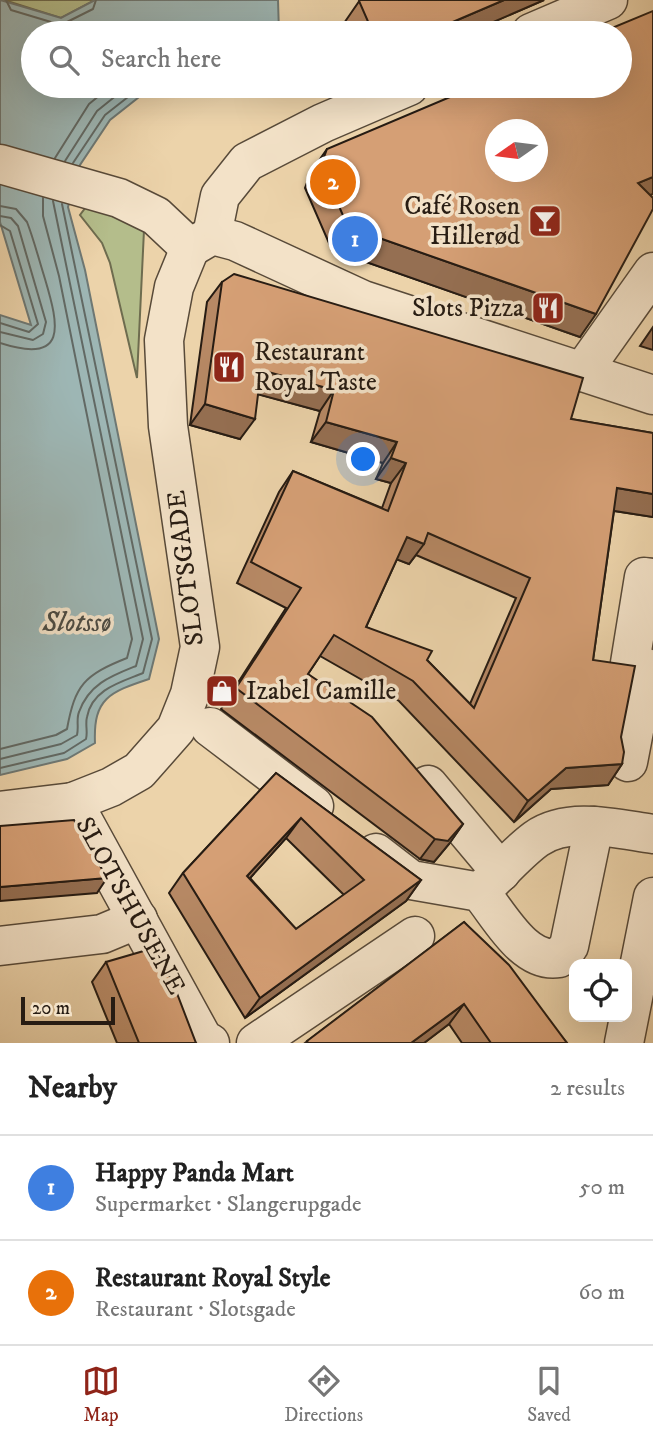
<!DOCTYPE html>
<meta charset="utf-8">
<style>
body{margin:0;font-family:"IM FELL DW Pica",serif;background:#f6f6f6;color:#222}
.controls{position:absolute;right:21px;bottom:21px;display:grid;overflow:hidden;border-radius:14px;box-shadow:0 7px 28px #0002}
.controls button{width:63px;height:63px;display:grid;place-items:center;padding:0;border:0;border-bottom:2px solid #e0e0e0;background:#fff;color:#222;font:35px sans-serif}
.compass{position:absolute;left:485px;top:119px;width:63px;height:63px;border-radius:50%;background:#fff;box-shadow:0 7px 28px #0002;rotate:256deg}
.scale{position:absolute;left:21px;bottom:18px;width:94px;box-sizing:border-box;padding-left:7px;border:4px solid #271c13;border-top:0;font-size:19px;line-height:24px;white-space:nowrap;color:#271c13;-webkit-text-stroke:5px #f3e2c8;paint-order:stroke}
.you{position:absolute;left:364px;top:460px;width:24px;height:24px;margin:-18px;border:5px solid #fff;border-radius:50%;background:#1a73e8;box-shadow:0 0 0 10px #1a73e833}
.badge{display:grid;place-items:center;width:46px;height:46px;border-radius:50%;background:#8f2418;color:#fff;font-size:23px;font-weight:700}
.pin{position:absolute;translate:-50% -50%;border:4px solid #fff;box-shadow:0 2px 7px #0006}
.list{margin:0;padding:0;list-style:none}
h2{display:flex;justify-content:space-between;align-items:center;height:91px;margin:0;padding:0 28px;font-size:30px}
h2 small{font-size:23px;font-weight:400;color:#767676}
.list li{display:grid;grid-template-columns:46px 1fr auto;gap:21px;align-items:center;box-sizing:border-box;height:105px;padding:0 28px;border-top:2px solid #e0e0e0}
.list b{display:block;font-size:26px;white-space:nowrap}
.list p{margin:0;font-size:23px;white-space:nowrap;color:#767676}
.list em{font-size:23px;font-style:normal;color:#767676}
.icon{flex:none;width:38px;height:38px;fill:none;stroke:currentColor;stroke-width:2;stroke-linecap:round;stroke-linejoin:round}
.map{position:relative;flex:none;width:653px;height:1043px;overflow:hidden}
.search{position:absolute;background:#fff;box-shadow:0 7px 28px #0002;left:21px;right:21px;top:21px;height:77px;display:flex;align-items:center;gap:18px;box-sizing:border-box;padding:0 24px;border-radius:38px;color:#767676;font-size:26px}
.sheet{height:301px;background:#fff}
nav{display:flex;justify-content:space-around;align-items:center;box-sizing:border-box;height:98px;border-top:2px solid #e0e0e0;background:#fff;font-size:19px;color:#767676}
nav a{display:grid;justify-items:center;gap:4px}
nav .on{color:#8f2418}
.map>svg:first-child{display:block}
</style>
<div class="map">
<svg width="653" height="1043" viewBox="0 0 653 1043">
<rect width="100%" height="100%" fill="#ecd3aa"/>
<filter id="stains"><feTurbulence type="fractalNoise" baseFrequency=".00286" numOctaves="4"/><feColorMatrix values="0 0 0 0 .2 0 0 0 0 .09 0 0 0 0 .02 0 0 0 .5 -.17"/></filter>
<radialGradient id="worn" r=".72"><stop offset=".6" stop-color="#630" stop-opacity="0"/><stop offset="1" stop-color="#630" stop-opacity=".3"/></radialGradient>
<g fill="#b4bd8b" stroke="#6e6c4f" stroke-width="2">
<polygon points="4,0 95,0 61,18"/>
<polygon points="89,203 144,230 137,378 110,263 102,243 80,215"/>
</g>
<path fill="#9db6b4" stroke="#6e7874" stroke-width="2" d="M0,0L61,18L95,0H278L279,33H33V86H153L110,120L80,165L68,207L85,270L159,639L149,679C110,692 93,698 95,743L67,759L0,775V315L31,325L0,222Z"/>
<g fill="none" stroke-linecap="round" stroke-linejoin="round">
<g stroke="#626964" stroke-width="2">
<polyline points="6,0 11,10 61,25 93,9 96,0"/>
<polyline points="55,158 89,104 111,86"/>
<polyline points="65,161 97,111 128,86"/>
<polyline points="73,163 105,115 142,86"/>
<path d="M0,206L16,209L27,222C34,240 39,260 45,279C59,326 68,365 0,343"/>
<polyline points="0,216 11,218 18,226 46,322 43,334 33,340 0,332"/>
<polyline points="0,225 10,231 38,324 29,332 0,323"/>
<path d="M0,749L56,735L67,729C75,685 84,675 127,658L132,639L59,276L43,216V198"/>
<path d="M0,759L61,744L77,735C79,727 76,719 79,712C89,684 111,676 136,666L143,639L53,201"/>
<path d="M0,768L64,753L86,739C88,732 85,724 87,717C92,689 121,682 143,673L152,639L62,204"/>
</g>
<defs>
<g id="minor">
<polyline points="531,33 608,0"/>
<polyline points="0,164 119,198 156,216 190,248"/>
<polyline points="212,235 220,196 247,162 323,123 409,86"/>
<polyline points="190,248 212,235 235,241 363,300 653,395"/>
<polyline points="582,372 653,272"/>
<polyline points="210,727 314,806"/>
<polyline points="628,762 646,668 630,663 644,577 653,578"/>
<polyline points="428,785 501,872"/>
<polyline points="73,802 203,1039 210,1043"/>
<polyline points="0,811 73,802 111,787 139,771 176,729 190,694 200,647 168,426 164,340 174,287 190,248"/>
<path d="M376,853L411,880L480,892C500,916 524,964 559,958L569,946L594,826"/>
<path d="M484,888C501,872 517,853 536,839C568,816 617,829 653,834"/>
<polyline points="0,946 102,934 138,919"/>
<polyline points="256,1043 415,936"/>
<polyline points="624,1043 653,897"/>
</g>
</defs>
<use href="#minor" stroke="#584a39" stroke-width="41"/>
<use href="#minor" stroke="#f3e2c8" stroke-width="38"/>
</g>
<g fill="#b78965" stroke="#271c13" stroke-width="2" fill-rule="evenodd">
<polygon points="360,0 544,0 468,33 345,33 342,26"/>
<polygon points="327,149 650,195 580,337 332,250 305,188 311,172"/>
<path d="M222,282L571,419L653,433V517L614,511L593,660L621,737L622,764L608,785L551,789L514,822L399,701L320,656L308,674L463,824L449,844L434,862L420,859L221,709L286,608L237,583L279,492L293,471L382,508L391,483L376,479L383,463L311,442L320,411L258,394L240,439L190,425L207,302ZM416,555L516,598L470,704L427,660L366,627L397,559L409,564Z"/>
<path d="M276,773L421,880L406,901L245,1018L169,893L183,873ZM286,838L344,895L296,929L250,878Z"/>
<polygon points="464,922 567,1043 462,1043 449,1024 424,1043 305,1043"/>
<polygon points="106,962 196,1043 117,1043 92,982"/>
</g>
<g fill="#956f52" stroke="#271c13" stroke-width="2">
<polygon points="504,0 544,0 468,33 427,33"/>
<polygon points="653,177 653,194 621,206 638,183"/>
<polygon points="348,227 596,314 580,337 332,250"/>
<polygon points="653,327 653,350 640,346"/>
<polygon points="261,370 334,390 320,411 246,391"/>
<polygon points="205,404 255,419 240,439 190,425"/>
<polygon points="326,422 397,442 383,463 311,442"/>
<polygon points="391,458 406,463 391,483 376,479"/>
<polygon points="617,488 653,494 653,517 602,509"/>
<polygon points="407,537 424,544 409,564 393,558"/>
<polygon points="622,764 608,785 551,789 514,822 528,801 566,768"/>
<polygon points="301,818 286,838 233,897 247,876"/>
<polygon points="463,824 449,844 434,862 420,859 435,839"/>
<polygon points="107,878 97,893 0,901 0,887"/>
<polygon points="421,880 406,901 245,1018 260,998"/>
<polygon points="464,1004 449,1024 424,1043 411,1043"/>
</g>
<g fill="#d59f75" stroke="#271c13" stroke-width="2" fill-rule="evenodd">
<polygon points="360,0 504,0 427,33 373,33 359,1"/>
<path d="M653,11V177L638,183L653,198V209L596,314L348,227L321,165L327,149L476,86H620V33H600ZM495,130H537V172H495Z"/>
<path d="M234,274L583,378L571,419L653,433V494L617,488L593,660L635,666L621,737L624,752L622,764L566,768L528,801L413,681L334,635L308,674L372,717L463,824L448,841L435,839L236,688L301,588L251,562L293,471L388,511L406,463L391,458L397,442L326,422L334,390L261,370L255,419L205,404L222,282ZM428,533L530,578L474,708L427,660L432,651L366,627L407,537L424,544Z"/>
<path d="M276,773L421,880L260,998L183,873ZM301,818L364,880L296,929L247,876Z"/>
<polygon points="74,820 107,878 0,887 0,826"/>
<polygon points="464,922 509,965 567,1043 491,1043 464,1004 411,1043 308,1043 307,1041"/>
<polygon points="154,948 173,983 196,1043 139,1043 106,962"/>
</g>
<defs>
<symbol id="bar-square" viewBox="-11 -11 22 22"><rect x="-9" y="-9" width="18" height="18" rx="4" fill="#8f2418" stroke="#f3e2c8"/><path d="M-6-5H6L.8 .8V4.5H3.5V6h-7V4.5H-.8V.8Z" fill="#fff"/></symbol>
<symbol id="restaurant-square" viewBox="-11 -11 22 22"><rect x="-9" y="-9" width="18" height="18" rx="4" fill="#8f2418" stroke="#f3e2c8"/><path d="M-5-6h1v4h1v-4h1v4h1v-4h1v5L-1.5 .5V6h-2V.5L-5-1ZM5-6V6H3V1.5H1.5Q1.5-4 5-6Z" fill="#fff"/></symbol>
<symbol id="shop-square" viewBox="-11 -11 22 22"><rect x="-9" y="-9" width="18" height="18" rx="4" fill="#8f2418" stroke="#f3e2c8"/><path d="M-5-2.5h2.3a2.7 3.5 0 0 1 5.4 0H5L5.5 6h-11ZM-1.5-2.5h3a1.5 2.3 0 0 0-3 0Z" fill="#fff"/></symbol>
</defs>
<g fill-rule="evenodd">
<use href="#bar-square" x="526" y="202" width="38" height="38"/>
<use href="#restaurant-square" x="529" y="289" width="38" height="38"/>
<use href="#restaurant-square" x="210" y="348" width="38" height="38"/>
<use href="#shop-square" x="203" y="672" width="38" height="38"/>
</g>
<g text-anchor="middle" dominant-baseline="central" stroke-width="7" stroke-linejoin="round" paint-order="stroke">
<g font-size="26" fill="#271c13" stroke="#f3e2c8" text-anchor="end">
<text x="520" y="206">Café Rosen<tspan x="520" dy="30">Hillerød</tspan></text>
<text x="524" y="308">Slots Pizza</text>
<text x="254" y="352" text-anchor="start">Restaurant<tspan x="254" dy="30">Royal Taste</tspan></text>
<text x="246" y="691" text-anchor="start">Izabel Camille</text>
</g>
<g font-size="26" fill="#271c13" stroke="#f3e2c8">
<text transform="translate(186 568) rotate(-97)">SLOTSGADE</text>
<text transform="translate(130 906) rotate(61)">SLOTSHUSENE</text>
</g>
<g font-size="28" font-style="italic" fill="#4a4a43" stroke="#f3e2c8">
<text x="77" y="622">Slotssø</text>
</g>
</g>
<rect width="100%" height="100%" filter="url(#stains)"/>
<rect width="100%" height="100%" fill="url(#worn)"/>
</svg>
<div class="controls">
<button><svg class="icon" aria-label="locate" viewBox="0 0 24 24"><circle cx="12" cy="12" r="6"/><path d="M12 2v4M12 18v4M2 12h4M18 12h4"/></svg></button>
</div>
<svg class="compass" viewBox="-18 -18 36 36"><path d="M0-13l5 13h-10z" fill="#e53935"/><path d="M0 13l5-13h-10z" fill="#767676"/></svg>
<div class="scale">20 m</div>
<div class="you"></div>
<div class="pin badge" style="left:355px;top:239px;background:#3f7fe0">1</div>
<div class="pin badge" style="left:333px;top:182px;background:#e8710a">2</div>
<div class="search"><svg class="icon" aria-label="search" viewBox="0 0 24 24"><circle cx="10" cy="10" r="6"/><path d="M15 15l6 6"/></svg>Search here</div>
</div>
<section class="sheet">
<h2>Nearby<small>2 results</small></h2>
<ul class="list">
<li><span class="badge" style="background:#3f7fe0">1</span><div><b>Happy Panda Mart</b><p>Supermarket · Slangerupgade</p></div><em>50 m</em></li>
<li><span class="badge" style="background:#e8710a">2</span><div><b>Restaurant Royal Style</b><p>Restaurant · Slotsgade</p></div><em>60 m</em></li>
</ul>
</section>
<nav>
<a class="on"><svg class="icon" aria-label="map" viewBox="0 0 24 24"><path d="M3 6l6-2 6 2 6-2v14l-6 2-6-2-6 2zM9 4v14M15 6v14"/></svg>Map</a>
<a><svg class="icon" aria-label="directions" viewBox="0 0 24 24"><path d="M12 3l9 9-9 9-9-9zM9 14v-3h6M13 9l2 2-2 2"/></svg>Directions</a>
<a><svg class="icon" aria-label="saved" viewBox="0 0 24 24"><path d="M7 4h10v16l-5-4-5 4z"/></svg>Saved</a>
</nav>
